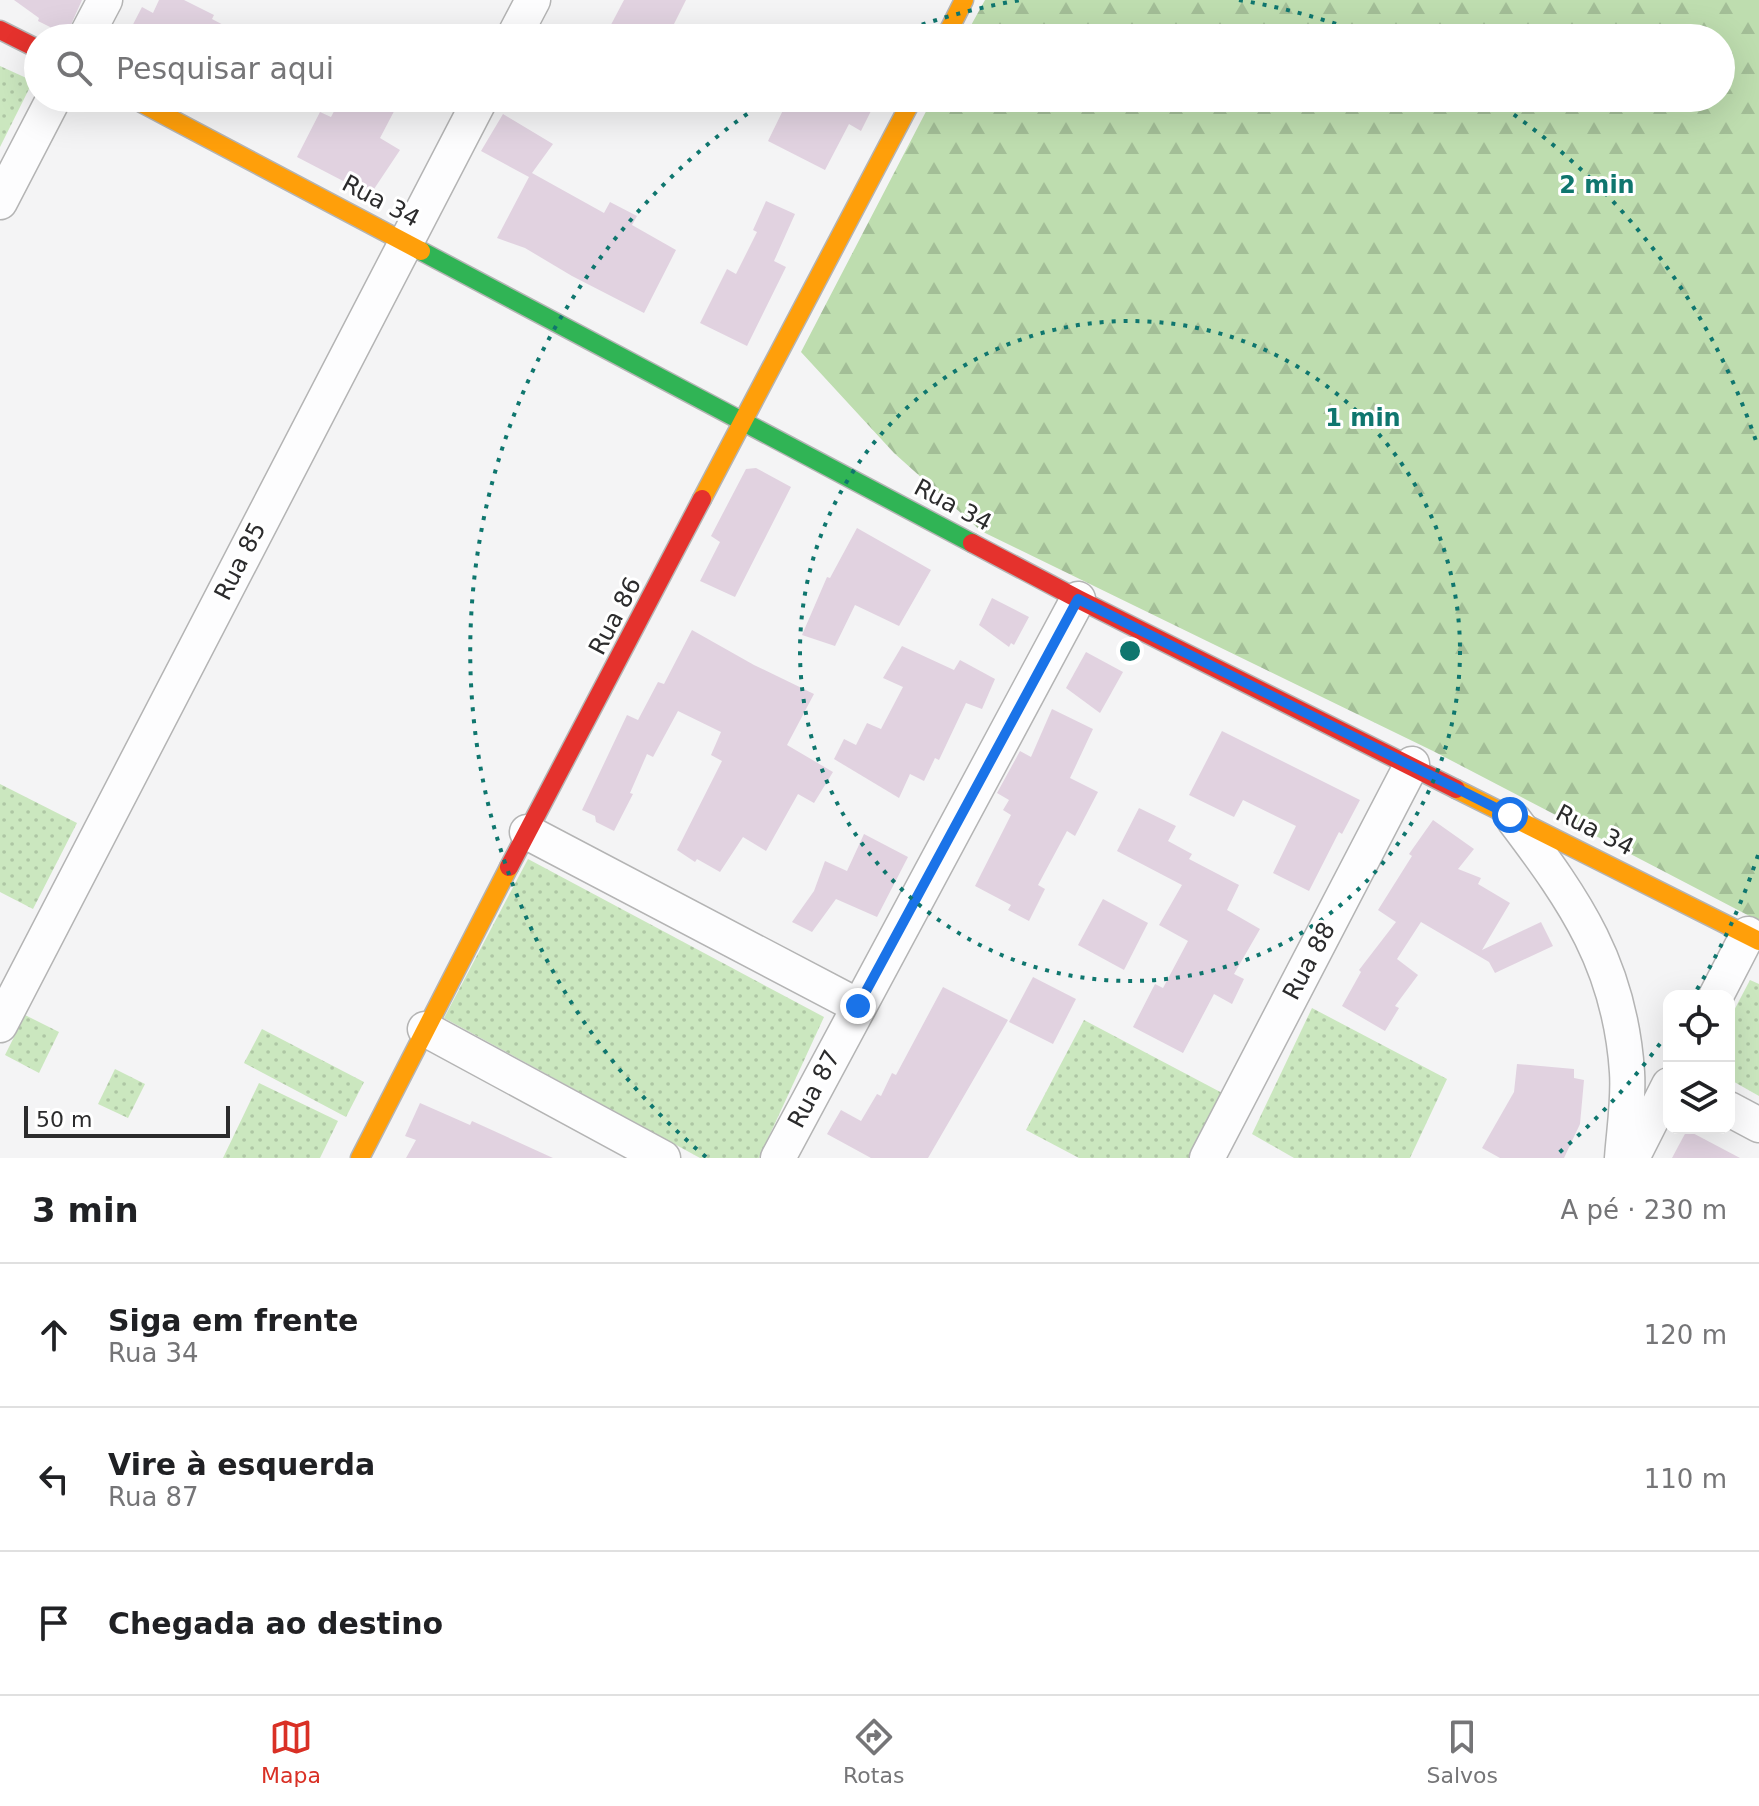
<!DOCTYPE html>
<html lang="pt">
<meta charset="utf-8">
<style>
body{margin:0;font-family:"DejaVu Sans",sans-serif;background:#f6f6f6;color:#202124}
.controls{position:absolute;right:24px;bottom:24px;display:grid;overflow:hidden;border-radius:16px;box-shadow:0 8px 32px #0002}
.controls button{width:72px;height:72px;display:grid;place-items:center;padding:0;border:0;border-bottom:2px solid #e0e0e0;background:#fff;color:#202124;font:40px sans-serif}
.scale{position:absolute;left:24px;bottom:20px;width:206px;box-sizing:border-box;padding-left:8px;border:4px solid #2b2b2c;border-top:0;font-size:22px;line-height:28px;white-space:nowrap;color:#2b2b2c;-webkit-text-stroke:6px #fff;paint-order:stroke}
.stop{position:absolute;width:24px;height:24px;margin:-18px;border:6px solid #1a73e8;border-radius:50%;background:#fff}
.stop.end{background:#1a73e8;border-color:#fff;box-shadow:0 2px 8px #0008}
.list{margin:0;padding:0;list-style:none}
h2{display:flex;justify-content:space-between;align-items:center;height:104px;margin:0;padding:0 32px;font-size:34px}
h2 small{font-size:26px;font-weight:400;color:#757577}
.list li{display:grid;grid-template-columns:52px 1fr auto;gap:24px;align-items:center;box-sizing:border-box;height:144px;padding:0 32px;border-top:2px solid #e0e0e0}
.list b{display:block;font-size:30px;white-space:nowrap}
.list p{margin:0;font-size:26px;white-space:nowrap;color:#757577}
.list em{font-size:26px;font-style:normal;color:#757577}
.icon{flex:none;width:44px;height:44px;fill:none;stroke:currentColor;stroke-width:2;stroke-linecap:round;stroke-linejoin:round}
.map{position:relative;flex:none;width:1759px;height:1158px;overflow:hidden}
.search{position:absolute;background:#fff;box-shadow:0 8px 32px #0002;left:24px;right:24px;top:24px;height:88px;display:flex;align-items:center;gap:20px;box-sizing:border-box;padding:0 28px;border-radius:44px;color:#757577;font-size:30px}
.sheet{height:536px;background:#fff}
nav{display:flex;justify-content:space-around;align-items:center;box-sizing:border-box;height:112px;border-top:2px solid #e0e0e0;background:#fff;font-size:22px;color:#757577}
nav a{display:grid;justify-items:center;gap:4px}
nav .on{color:#d93025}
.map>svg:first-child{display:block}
</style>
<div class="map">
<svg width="1759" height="1158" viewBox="0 0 1759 1158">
<defs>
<pattern id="grass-dots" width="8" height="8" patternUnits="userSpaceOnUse" patternTransform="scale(2)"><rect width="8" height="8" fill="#cbe7bf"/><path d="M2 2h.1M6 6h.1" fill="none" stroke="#aec6a4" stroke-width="1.8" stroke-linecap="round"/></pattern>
<pattern id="forest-firs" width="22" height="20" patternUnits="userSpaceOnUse" patternTransform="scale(2)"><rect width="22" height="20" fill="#beddaf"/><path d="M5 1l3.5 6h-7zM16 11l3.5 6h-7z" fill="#a3be97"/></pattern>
</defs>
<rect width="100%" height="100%" fill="#f4f4f5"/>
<g fill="url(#grass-dots)">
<polygon points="0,66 33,81 0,147"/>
<polygon points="0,784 77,823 33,909 0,892"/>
<polygon points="528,859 824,1017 759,1158 700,1158 444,1018"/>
<polygon points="1750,980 1759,984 1759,1096 1729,1079 1729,1020"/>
<polygon points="1312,1008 1447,1079 1410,1158 1294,1158 1252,1134"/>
<polygon points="25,1015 59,1032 39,1073 5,1055"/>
<polygon points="1084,1020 1226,1095 1193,1158 1079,1158 1026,1130"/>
<polygon points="262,1029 364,1082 346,1117 244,1063"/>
<polygon points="115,1069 145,1084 128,1118 98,1104"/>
<polygon points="259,1083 338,1121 320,1158 223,1158"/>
</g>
<polygon fill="url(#forest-firs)" points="985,0 1759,0 1759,921 1433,751 981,531 894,453 801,352 933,98 1721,98 1721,38 964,38"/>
<g fill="#e1d2e0">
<polygon points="14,0 82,0 65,38 60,38 50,27 38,21 39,18"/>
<polygon points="159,0 184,0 214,15 212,19 248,38 126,38 142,7 153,13"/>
<polygon points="624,0 686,0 667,38 604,38"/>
<polygon points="341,98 401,98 380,138 400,150 370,195 297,157 320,112 331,117"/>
<polygon points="811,98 851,98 872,109 861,131 849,124 825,170 768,141 787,102 804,111"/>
<polygon points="503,114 553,144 532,173 604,213 610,202 637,216 632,225 676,250 644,313 572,276 525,248 497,238 529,177 481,151"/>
<polygon points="766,201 795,214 774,261 786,267 747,346 700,323 727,269 736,274 757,232 753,230"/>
<polygon points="756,468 791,487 735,597 700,581 720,542 711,536 746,469"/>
<polygon points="857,528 931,570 899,626 855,605 835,646 802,635 827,577 830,578"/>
<polygon points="992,598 1029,617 1014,645 1011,643 1009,647 979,625"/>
<polygon points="692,630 754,665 814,694 787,745 833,772 814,803 798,794 766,851 743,837 720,872 697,859 695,862 677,850 722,761 711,755 721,732 678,711 653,757 647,754 630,793 633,794 614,831 596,822 595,816 582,810 627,715 638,720 658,682 664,684"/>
<polygon points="902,646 954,670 960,660 995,679 982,709 966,703 939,760 935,758 924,781 910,774 899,798 834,759 844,739 856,745 867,723 881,729 903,687 883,678"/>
<polygon points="1086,652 1123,672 1100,713 1066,688"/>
<polygon points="1052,709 1093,729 1070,778 1098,792 1075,836 1067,831 1038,885 1045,889 1029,921 1008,910 1011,905 975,886 1011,815 1003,810 1009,800 997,793 1020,751 1031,757"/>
<polygon points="1222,731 1360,800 1342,834 1339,832 1309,891 1273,873 1296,826 1243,800 1234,817 1189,795"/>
<polygon points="1139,808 1176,826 1168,841 1192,854 1189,859 1239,885 1227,910 1260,929 1234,974 1244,979 1232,1004 1214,994 1183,1053 1133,1027 1155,984 1163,988 1188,941 1159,925 1182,885 1117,851"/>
<polygon points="1433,820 1474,849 1458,869 1481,878 1478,884 1510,903 1482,950 1541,922 1553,946 1495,973 1489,962 1421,922 1397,959 1418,975 1395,1006 1399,1008 1385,1031 1342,1006 1361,972 1359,970 1396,922 1378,910 1412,856 1409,854"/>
<polygon points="864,834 908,857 877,917 836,899 812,932 792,922 814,891 825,861 847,871"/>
<polygon points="1103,899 1148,923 1124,970 1078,945"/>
<polygon points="1033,977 1076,999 1053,1044 1009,1022"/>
<polygon points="943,987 1008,1020 928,1158 871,1158 827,1134 841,1110 861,1121 877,1094 881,1096 892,1073 896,1075"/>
<polygon points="1517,1064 1574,1069 1574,1078 1584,1080 1580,1124 1564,1158 1500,1158 1482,1148 1514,1092"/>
<polygon points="420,1103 470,1125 472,1121 553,1158 406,1158 416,1140 405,1136"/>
<polygon points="1687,1130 1740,1158 1672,1158"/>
</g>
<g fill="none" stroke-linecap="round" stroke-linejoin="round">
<defs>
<g id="street">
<polyline points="85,38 105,0"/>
<polyline points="513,38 533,0"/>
<polyline points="0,202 54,98"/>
<path d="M1514,820C1576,902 1620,966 1627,1072C1629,1100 1624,1130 1622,1158"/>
<polyline points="527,832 858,1006"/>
<polyline points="1716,996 1748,934"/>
<polyline points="0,1025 481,98"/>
<polyline points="425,1029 663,1158"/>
<polyline points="1729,1109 1759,1125"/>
<polyline points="778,1158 1078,599"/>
<polyline points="1207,1158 1412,764"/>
<polyline points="1632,1158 1669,1085"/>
</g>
<polyline id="fast" points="421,251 972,543"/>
<g id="slow">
<polyline points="945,38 964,0"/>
<polyline points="132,98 421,251"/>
<polyline points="702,499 913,98"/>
<polyline points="1456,789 1759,941"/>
<polyline points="360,1158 509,867"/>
</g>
<g id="jam">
<polyline points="0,30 38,49"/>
<polyline points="972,543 1078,599 1456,789"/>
<polyline points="509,867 702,499"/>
</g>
</defs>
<use href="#street" stroke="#b4b4b4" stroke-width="37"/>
<use href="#fast" stroke="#b4b4b4" stroke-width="21"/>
<use href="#slow" stroke="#b4b4b4" stroke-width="21"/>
<use href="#jam" stroke="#b4b4b4" stroke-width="21"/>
<use href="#street" stroke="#fdfdfe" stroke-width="34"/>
<use href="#fast" stroke="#30b455" stroke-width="18"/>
<use href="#slow" stroke="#ff9f0a" stroke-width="18"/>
<use href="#jam" stroke="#e5322d" stroke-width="18"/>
</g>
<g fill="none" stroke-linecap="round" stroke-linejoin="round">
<polyline stroke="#1a73e8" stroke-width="10" points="858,1006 1078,599 1510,815"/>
</g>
<g fill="none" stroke="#0f766e" stroke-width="4" stroke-dasharray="4 8">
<circle cx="1130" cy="651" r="330"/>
<path d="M1758 855A660 660 0 0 1 1693 996M1667 1034A660 660 0 0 1 1554 1157M706 1157A660 660 0 0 1 766 101M888 37A660 660 0 0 1 1021 0M1239 0A660 660 0 0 1 1372 37M1494 101A660 660 0 0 1 1758 447"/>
</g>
<g text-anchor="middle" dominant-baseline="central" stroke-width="6" stroke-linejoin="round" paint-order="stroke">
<g font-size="24" fill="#2b2b2c" stroke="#fff">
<text transform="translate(381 201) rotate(28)">Rua 34</text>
<text transform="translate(953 505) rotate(28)">Rua 34</text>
<text transform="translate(240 561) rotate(-63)">Rua 85</text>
<text transform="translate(615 616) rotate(-62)">Rua 86</text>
<text transform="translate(1595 830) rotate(27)">Rua 34</text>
<text transform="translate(1309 961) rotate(-62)">Rua 88</text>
<text transform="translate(814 1089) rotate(-62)">Rua 87</text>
</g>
</g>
<circle cx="1130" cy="651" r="12" fill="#0f766e" stroke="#fff" stroke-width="4"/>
<g font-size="24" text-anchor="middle" font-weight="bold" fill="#0f766e" stroke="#fff" stroke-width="6" stroke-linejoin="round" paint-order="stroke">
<text x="1597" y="193">2 min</text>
<text x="1363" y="426">1 min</text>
</g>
</svg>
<div class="controls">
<button><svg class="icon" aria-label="locate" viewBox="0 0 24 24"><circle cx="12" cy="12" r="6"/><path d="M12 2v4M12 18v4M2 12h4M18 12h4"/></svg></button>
<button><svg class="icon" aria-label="layers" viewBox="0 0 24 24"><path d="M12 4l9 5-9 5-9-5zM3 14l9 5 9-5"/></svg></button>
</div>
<div class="scale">50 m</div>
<div class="stop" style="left:1510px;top:815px"></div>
<div class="stop end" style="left:858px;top:1006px"></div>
<div class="search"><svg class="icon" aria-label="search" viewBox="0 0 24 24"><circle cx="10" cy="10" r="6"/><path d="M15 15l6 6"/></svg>Pesquisar aqui</div>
</div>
<section class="sheet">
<h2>3 min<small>A pé · 230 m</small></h2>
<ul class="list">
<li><svg class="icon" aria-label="ahead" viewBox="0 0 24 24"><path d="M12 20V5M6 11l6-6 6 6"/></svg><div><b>Siga em frente</b><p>Rua 34</p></div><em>120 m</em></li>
<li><svg class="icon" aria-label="left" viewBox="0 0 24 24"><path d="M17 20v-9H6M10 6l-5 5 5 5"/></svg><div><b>Vire à esquerda</b><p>Rua 87</p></div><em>110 m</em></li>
<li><svg class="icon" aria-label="arrive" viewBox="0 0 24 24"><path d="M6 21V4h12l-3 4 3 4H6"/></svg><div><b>Chegada ao destino</b></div></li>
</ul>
</section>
<nav>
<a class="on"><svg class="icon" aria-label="map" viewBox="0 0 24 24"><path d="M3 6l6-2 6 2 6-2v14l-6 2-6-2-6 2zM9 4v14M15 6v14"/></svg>Mapa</a>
<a><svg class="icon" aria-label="directions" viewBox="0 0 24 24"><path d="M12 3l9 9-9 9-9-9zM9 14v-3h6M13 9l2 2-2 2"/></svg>Rotas</a>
<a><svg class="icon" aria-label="saved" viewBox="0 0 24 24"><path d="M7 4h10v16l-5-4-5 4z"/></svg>Salvos</a>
</nav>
